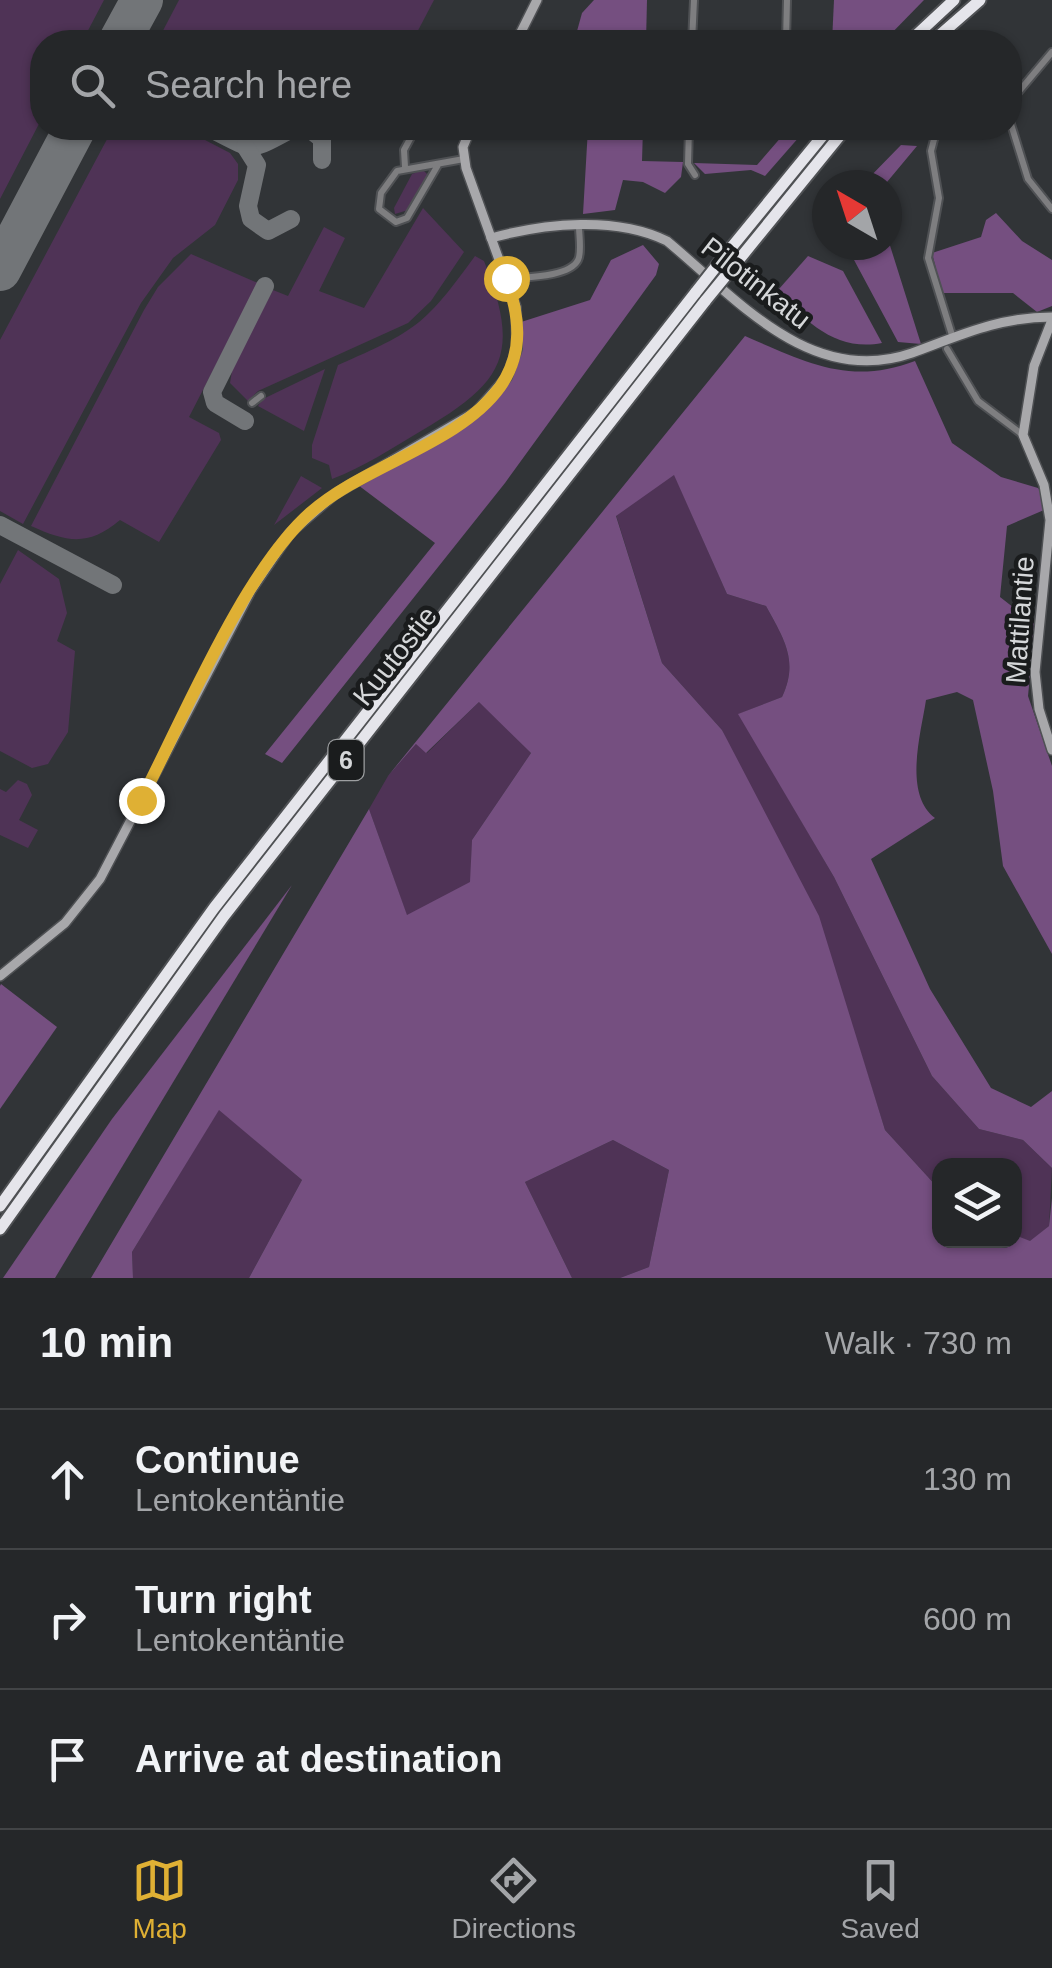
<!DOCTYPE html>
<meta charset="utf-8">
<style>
body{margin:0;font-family:Arial,sans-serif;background:#313335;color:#f1f3f6}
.controls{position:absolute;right:30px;bottom:30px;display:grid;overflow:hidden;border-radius:20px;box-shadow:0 2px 8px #0004}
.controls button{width:90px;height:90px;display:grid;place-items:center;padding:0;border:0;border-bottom:2px solid #424446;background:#252729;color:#f1f3f6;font:50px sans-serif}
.compass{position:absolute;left:812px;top:170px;width:90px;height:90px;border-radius:50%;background:#252729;box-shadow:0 2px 8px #0004;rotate:321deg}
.stop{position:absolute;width:30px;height:30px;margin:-22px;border:8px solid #dfb034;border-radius:50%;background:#fff}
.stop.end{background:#dfb034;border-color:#fff;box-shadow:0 2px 10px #0008}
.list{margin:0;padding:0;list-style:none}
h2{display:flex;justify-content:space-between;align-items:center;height:130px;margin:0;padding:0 40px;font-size:42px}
h2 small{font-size:32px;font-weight:400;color:#a3a5a8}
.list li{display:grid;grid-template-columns:65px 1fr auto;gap:30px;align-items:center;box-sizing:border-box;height:140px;padding:0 40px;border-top:2px solid #424446}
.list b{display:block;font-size:38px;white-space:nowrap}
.list p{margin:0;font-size:32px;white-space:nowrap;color:#a3a5a8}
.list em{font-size:32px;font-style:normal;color:#a3a5a8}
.icon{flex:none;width:55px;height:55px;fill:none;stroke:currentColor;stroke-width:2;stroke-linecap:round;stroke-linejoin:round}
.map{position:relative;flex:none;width:1052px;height:1278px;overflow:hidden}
.search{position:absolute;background:#252729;box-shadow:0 2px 8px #0004;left:30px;right:30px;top:30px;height:110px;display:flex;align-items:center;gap:25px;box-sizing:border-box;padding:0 35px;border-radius:40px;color:#a3a5a8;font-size:38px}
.sheet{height:550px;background:#252729}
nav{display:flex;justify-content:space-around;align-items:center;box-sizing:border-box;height:140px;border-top:2px solid #424446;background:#252729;font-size:28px;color:#a3a5a8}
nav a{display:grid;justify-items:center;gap:5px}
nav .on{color:#dfb034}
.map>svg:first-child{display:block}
</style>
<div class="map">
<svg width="1052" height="1278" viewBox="0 0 1052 1278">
<rect width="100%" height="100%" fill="#313437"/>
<g fill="#4f3356">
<polygon points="0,0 104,0 82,42 42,42 42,118 0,199"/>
<polygon points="179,0 434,0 412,42 157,42"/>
<polygon points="113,128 182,128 230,153 238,164 238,180 215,225 173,258 141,303 23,524 0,511 0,340"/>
<polygon points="423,170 429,176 408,210 395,214 394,208 412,174"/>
<polygon points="423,208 464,252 431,301 408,323 258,391 248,401 230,383 233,365 273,290 288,296 324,227 345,238 319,291 364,308"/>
<path d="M191,254L258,283L189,417L219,433L221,440L159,542L120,520C88,547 67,542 31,526L144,310L158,287Z"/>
<path d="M475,256L484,261C521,354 505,382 421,431C392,448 364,467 332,479L329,465L312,458V445L338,365C416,331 425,325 475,256Z"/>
<polygon points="325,369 304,431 258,406 263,399"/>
<path d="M674,474L727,594L766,606C784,639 799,661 782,697L739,714L834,877L932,1076L979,1129L1023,1140L1052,1168L1049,1226L1030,1242L1020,1237L1015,1218L1014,1166H940L939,1189L885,1130L842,994L722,730L662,663L616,515Z"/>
<polygon points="301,476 322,488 274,525"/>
<polygon points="18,550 59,579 67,613 57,641 75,651 68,732 48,764 32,768 0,751 0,584"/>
<polygon points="480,701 531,753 472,840 471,883 407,916 369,809 388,776 417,743 427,753"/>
<polygon points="18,780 27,784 32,795 19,820 38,830 28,848 0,835 0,789 6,792"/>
<polygon points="219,1109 302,1180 249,1278 133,1278 132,1252"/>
<polygon points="613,1140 669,1170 649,1267 620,1278 572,1278 525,1182"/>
</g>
<g fill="#754f80">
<polygon points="594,0 647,0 646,42 574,42 582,13"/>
<polygon points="834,0 924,0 883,42 832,42"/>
<polygon points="588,128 643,128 642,161 683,162 681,177 665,193 643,182 623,180 615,210 583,214"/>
<polygon points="789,128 807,128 765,176 751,170 705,174 694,163 757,165"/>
<polygon points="901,145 917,146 887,182 887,193 887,185 862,185"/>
<polygon points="996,213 1022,241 1052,260 1052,306 1037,312 1013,293 942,293 932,253 981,237 986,220"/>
<polygon points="887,236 921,344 898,342 846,245 887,245"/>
<polygon points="643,245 659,264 656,275 505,483 282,763 265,754 435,543 354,482 458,423 507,377 518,323 590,300 611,260"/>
<path d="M808,256L843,271L882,343C837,352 804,322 779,289Z"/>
<path d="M745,336C805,362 850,386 915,361L952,443L1001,477L1038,488L1046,499L1044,510L1007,526L1000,597L1035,624L1028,696L1052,766V954L1003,866L993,791L973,700L957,692L926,700C921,733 903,794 935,818L871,859L930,989L991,1088L1031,1107L1052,1091V1168L1023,1140L979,1129L932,1076L834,877L738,714L782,697C799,661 784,639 766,606L727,594L674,475L616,516L662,663L722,730L819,916L885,1130L939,1189L940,1240H1014L1015,1218L1020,1237L1030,1241L1049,1226L1052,1198V1278H620L649,1267L669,1170L613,1140L525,1182L572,1278H249L302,1180L219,1110L132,1252L133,1278H91L369,809L407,915L470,882L472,840L531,753L479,702L426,753L416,744L388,776Z"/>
<polygon points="292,885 55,1278 3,1278 112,1119"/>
<polygon points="1,984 57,1027 0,1109 0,986"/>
</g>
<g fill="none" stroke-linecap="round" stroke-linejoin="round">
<g stroke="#727578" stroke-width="18">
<polyline points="125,42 129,25"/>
<path d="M209,128C258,153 247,152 294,128"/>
<polyline points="308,128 322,139 322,160"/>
<polyline points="245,146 257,165 248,206 251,219 268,231 291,219"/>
<polyline points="245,421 215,403 212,392 265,286"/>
<polyline points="0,525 113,585"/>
</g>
<g stroke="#727578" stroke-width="42">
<polyline points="119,42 142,0"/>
<polyline points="0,270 75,128"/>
</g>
<defs>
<g id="street">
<polyline points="692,42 694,0"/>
<polyline points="786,42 787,0"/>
<polyline points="1010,102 1052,52"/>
<polyline points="1010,121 1028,179 1052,209"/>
<polyline points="689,128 688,164 695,175"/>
<polyline points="937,128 931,151 939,198 928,258 952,335"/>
<polyline points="438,165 407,218 396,222 379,209 381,193 397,171 464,159"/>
<polyline points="405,167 404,150 416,128"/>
<path d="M506,279C522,277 569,278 578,260C582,253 579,235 579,226"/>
<polyline points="947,349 978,401 1023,435"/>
<polyline points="252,403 261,396"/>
</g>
<g id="secondary">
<polyline points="516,42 537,0"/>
<path d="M491,238C546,223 616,216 667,241C737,299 811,388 912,353C961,335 999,317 1052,317"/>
<polyline points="1052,320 1034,366 1023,435 1044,485 1050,520 1035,672 1039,709 1052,750"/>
<polyline points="0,976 65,923 100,879 251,590 290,533 335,494 476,412 507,377 517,349 516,307 466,168 463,147 471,128"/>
</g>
<g id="highway">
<polyline points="909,42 954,0"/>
<polyline points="932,42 980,0"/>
<polyline points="722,259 829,128"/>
<polyline points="733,267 846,128"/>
<polyline points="0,1206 214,908 696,292"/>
<polyline points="0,1229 224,916 706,300"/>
</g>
</defs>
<use href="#street" stroke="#4f5154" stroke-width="10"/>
<use href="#secondary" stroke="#4f5154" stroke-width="12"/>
<use href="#highway" stroke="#4f5154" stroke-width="15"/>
<use href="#street" stroke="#7e7e80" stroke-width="6"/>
<use href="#secondary" stroke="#a8a8ab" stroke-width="9"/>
<use href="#highway" stroke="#e5e5eb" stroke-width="11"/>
<defs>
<g id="highway-bridge">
<polyline points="696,292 722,259"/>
<polyline points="706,300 733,267"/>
</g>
</defs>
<use href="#highway-bridge" stroke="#4f5154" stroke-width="15" stroke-linecap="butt"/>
<use href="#highway-bridge" stroke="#e5e5eb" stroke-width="11"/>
</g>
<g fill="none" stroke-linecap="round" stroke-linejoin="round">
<path stroke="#dfb034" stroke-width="12" d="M141,800C184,717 243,573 310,513C364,465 459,444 500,387C524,353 520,316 506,278"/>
</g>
<g text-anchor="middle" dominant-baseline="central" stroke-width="9" stroke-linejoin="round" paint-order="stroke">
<rect fill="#1a1c1d" stroke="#9d9fa1" stroke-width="2.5" x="328.5" y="740" width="35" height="40" rx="8"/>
<g font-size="25" font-weight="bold" fill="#d5d7d9">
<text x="346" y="760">6</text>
</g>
<g font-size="28" fill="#d5d7d9" stroke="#1a1c1d">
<text transform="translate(756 283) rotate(38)">Pilotinkatu</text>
<text transform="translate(1020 620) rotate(-86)">Mattilantie</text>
<text transform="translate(395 656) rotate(-52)">Kuutostie</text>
</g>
</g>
</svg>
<div class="controls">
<button><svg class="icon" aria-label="layers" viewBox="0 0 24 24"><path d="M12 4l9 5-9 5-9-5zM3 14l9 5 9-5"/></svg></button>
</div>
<svg class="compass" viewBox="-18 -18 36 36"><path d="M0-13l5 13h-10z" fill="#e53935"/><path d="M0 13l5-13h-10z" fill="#a3a5a8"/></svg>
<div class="stop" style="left:506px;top:278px"></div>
<div class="stop end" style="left:141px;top:800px"></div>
<div class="search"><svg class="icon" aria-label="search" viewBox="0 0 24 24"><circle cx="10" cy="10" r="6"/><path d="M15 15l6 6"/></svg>Search here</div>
</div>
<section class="sheet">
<h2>10 min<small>Walk · 730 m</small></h2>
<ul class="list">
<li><svg class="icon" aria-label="ahead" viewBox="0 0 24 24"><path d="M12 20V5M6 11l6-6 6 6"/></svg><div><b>Continue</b><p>Lentokentäntie</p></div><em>130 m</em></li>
<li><svg class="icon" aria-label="right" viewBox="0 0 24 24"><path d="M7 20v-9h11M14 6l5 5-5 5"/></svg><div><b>Turn right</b><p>Lentokentäntie</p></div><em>600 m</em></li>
<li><svg class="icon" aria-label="arrive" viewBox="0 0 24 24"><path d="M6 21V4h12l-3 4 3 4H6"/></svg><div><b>Arrive at destination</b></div></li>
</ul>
</section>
<nav>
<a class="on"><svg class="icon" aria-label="map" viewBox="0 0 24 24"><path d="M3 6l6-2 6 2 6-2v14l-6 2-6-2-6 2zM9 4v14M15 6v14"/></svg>Map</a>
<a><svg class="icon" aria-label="directions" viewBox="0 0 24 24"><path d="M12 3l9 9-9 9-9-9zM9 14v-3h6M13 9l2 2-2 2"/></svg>Directions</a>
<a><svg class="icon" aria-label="saved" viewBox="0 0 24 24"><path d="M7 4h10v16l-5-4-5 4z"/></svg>Saved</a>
</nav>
